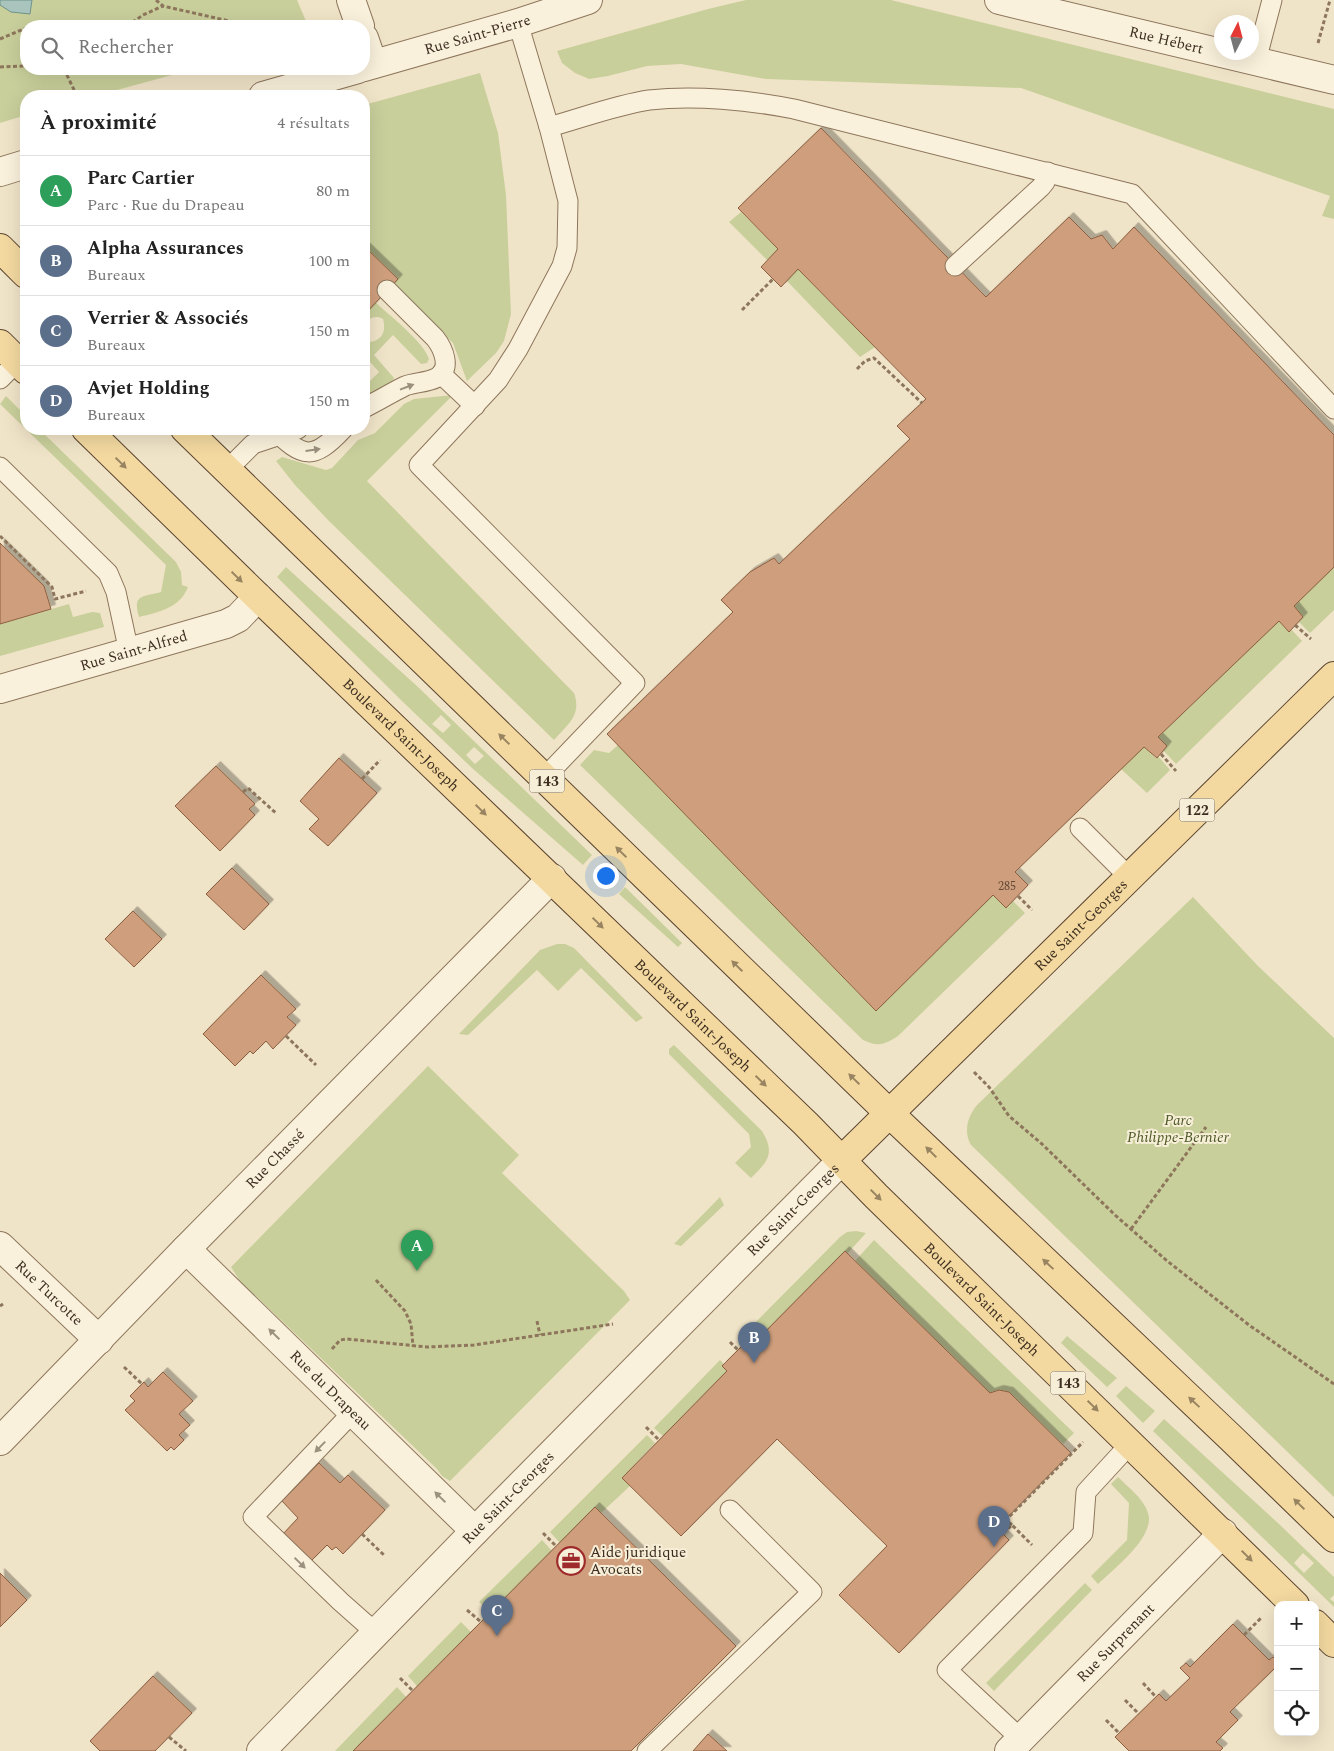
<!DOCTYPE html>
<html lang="fr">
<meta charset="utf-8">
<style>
body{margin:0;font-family:Spectral,serif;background:#f6f6f6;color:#222}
.controls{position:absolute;right:15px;bottom:15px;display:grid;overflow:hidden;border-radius:10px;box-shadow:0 5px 20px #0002}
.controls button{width:45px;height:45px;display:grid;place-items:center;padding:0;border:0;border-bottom:1px solid #e0e0e0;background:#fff;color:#222;font:25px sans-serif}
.compass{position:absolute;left:1214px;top:15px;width:45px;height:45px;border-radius:50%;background:#fff;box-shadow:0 5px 20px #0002;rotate:6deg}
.you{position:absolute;left:605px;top:875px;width:18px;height:18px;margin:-12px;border:4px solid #fff;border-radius:50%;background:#1a73e8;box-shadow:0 0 0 8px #1a73e833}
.badge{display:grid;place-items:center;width:32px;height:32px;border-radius:50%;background:#ea580c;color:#fff;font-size:16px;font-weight:700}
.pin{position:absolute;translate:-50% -41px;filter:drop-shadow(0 1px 2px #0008)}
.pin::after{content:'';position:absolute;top:26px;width:18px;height:15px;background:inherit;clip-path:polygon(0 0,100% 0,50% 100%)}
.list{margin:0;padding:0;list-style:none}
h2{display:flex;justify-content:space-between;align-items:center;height:65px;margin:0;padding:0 20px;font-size:21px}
h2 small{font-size:16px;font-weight:400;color:#767676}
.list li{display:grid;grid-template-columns:32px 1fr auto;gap:15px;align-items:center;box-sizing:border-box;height:70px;padding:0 20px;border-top:1px solid #e0e0e0}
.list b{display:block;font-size:19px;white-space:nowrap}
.list p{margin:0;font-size:16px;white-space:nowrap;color:#767676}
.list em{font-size:16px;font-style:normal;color:#767676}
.icon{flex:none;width:28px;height:28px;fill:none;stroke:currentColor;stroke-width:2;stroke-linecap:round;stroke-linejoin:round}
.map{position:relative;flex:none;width:1334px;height:1751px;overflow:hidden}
.search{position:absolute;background:#fff;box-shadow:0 5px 20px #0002;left:20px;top:20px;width:350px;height:55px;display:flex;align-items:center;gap:12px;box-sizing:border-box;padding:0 18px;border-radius:20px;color:#767676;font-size:19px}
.panel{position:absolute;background:#fff;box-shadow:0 5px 20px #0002;left:20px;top:90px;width:350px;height:345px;border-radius:20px}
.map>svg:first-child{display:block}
</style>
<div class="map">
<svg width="1334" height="1751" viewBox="0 0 1334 1751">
<defs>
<filter id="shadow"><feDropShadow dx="4.5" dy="-4.5" stdDeviation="0" flood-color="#0004"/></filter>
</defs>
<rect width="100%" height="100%" fill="#f0e4c8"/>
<g fill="#c9cf9b" fill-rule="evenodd">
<polygon points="0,0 297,0 308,26 26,26 26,69 194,69 95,96 26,96 26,115 0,123"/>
<polygon points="746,0 891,0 1334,109 1334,219 1322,216 1330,196 1021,88 766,79 681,64 647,66 608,76 589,79 575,73 562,63 557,51 708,9"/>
<polygon points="480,73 498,133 506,195 511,314 504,341 496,353 467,381 453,343 393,284 398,278 364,246 364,242 367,239 364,236 364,105"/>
<polygon points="741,212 778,249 767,260 729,222"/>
<polygon points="798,269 875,347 860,357 787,281"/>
<path d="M375,302C389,315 424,342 429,359L427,363L421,364L393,335L374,355L394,378L393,382L366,397L364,396V387L379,372L364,355V342C380,343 387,334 383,319C376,315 370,318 364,322V315Z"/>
<path d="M453,395L367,481L574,693C582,715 568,724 554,740L328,520L295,485L276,461L282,457L326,470L332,468L358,440L375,433L404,404L414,399Z"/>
<path d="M6,396L26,416V429H39L176,562L181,572L182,585L188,587C180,608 159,612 139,617C132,594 143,597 161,592L166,565L0,404Z"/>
<path d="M286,567L418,687L592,855L583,865L472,768L403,702L277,577ZM441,715L451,725L443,733L432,724ZM474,747L484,756L475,764L466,755Z"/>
<polygon points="1334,567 1334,610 1310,633 1299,622 1303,617 1294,606"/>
<polygon points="69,604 73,617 92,612 100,613 104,627 0,656 0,624"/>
<polygon points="1279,621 1288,631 1291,629 1302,641 1176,764 1163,750 1167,746 1158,737"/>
<path d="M618,745L876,1011L993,895L1006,908L1013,901L1025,913L898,1036C884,1045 878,1047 863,1040L580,765L594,750L609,753Z"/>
<polygon points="1144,747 1156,758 1158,756 1170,770 1147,793 1121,769"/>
<polygon points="625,887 682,943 678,947 619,894"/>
<path d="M1193,897L1258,966L1334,1038V1497L971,1145C963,1131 968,1116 977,1105Z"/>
<polygon points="557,944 565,944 574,948 643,1018 636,1022 581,968 558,991 537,970 468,1035 459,1034 540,950"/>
<path d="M674,1045L762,1131C776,1154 767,1162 751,1178L735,1163L751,1147L749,1134L669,1054V1049Z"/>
<polygon points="428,1066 519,1155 502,1173 624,1291 630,1300 450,1481 442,1476 437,1469 240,1281 231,1267"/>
<polygon points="720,1197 724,1205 681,1246 674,1244"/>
<polygon points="856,1231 866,1233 847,1254 756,1341 752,1336 749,1338 745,1333 840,1237 847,1232"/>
<polygon points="874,1240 1074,1433 1063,1444 1009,1392 999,1390 990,1393 855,1261"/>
<polygon points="1067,1336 1117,1378 1107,1387 1061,1343"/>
<polygon points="720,1360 724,1364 722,1366 727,1371 663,1436 654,1428"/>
<polygon points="1126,1386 1155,1411 1143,1423 1116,1396"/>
<path d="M1164,1419L1279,1524L1334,1577V1595L1330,1599L1334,1602V1607L1153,1431ZM1303,1553L1314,1563L1304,1573L1294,1563Z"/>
<polygon points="647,1435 655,1443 622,1478 630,1486 601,1513 560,1543 550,1532"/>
<path d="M1118,1477C1128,1487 1144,1499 1148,1513C1156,1536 1114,1569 1098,1584L1091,1576L1127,1540L1129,1503L1111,1484Z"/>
<polygon points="542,1540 552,1551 491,1612 479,1602"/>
<polygon points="1085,1583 1092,1590 994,1691 986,1683"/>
<polygon points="461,1622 471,1632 417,1686 408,1676"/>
<polygon points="397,1687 406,1697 353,1751 335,1751"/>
</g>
<polygon fill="#a9c4bc" stroke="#6f938a" points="0,0 32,0 30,14 11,12 0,5"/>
<g fill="#cf9f7d" stroke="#8d5f41" filter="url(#shadow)">
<polygon points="821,128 986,297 1069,217 1091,239 1102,235 1113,249 1134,227 1334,435 1334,567 1294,606 1303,617 1289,632 1279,621 1158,737 1167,746 1157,758 1144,747 1015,872 1028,885 1006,908 993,895 876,1011 607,734 733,612 721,600 750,572 774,558 779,564 910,439 897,426 926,399 798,269 781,287 761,267 778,249 738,208"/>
<polygon points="364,246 398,279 364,315"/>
<polygon points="0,543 44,586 51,609 0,624"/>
<polygon points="339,758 377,793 328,846 309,829 319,819 300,801"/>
<polygon points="216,766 255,804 249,809 255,815 220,851 175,806"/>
<polygon points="232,868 269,904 244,930 206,894"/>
<polygon points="133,911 162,939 134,967 105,939"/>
<polygon points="261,975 296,1009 287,1017 296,1025 273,1049 266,1041 253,1054 250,1051 235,1066 203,1034"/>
<polygon points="845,1251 990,1393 999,1390 1009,1392 1071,1453 997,1528 1009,1540 899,1653 839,1595 887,1546 777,1439 681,1536 622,1478 727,1371 722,1366 752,1336 756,1341"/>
<polygon points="163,1372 193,1401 179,1414 190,1425 179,1435 184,1440 174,1450 171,1447 167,1451 125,1410 135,1401 130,1396 144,1382 148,1387"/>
<polygon points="319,1463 340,1483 348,1475 385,1510 343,1554 336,1547 332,1550 327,1545 310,1562 282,1535 298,1518 282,1501"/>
<polygon points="595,1507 736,1646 631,1751 353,1751"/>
<polygon points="0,1573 27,1600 0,1627"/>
<polygon points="1233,1624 1269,1660 1273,1657 1278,1662 1278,1665 1230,1712 1238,1720 1216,1742 1223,1748 1220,1751 1129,1751 1115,1737 1159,1694 1166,1701 1190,1678 1180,1668 1186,1663 1190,1667"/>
<polygon points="153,1676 192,1713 155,1751 100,1751 90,1741"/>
<polygon points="708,1734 727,1751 693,1751"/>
</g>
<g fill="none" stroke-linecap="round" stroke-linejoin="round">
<defs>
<g id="service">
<polyline points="518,23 549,127 568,201 567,248 562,266 518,349 498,380 419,465 635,683 544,778"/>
<polyline points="1256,61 1272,0"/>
<path d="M549,127C582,118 616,105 649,100C695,95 749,100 794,109L1132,194L1334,409"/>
<polyline points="955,266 1041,187 1045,182 1048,172"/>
<polyline points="441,374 475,406"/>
<polyline points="0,379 18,361"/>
<path d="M364,408C378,401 391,393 405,386C415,382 426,383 436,378C453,370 443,348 435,338L387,290"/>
<path d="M273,429C303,458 313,461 343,429"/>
<polyline points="0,467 108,573 116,592 129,652"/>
<polyline points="228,469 253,444 298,429"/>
<polyline points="1080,828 1129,877"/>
<polyline points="353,1412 253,1517 341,1602 376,1633"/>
<polyline points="1021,1739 947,1670 1083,1533 1086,1492 1131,1443"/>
<polyline points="647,1751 812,1592 730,1510"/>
</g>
<g id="minor">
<polyline points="351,0 360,26"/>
<polyline points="364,38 373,64"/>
<path id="s1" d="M0,689L226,624L238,618L258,597"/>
<path id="s2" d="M0,1246L99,1340"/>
<path id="s3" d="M186,1249L475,1531"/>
<path id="s4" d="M0,1441L186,1249L552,878"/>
<path id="s5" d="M1009,1751L1223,1533"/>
</g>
<g id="tertiary">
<path id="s6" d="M999,0L1334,80"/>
<path id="s7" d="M364,67L518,23L588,0"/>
<polyline points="263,96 358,69"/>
<polyline points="0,172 26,164"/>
<path id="s8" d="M261,1751L475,1531L842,1160"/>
</g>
<g id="primary">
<polyline points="0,248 26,274"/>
<polyline points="0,344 26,370"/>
<path id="s9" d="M86,429L258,597L806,1124L876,1196L1295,1605"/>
<polyline points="185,429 889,1113 1229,1436 1334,1538"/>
<path id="s10" d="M842,1160L1334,676"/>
<polyline points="1315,1624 1334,1643"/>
</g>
</defs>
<use href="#service" stroke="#8d765c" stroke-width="21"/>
<use href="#minor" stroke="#8d765c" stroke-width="30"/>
<use href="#tertiary" stroke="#8d765c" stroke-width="30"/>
<use href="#primary" stroke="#5b4430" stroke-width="30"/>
<g stroke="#8d765c" stroke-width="3" stroke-dasharray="4 2.5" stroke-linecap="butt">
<polyline points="156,0 163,6 251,26"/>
<polyline points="31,26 37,24 44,26"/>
<polyline points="127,26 143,15 163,6"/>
<polyline points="0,39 26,28"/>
<polyline points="1318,43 1330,0"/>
<polyline points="0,67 26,66"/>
<polyline points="64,69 77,96"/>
<polyline points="742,310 773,279"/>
<polyline points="857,369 865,361 874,358 922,403"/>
<polyline points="0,536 52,587 55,599 86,591"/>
<polyline points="1295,625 1311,639"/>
<polyline points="1161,754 1176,771"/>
<polyline points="362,779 380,760"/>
<polyline points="243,792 248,788 277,814"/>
<polyline points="1018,896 1032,910"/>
<polyline points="286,1036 316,1065"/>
<polyline points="974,1072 989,1087 1009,1116 1042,1144 1115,1215 1166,1260 1249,1325 1334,1384"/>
<polyline points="1131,1229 1206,1127"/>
<polyline points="376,1280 405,1311 411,1324 413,1346"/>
<polyline points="0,1306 3,1304"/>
<polyline points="537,1321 540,1335"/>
<polyline points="730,1342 738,1350"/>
<polyline points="332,1349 340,1340 347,1339 427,1347 474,1345 613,1324"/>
<polyline points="124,1367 142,1384"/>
<polyline points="646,1427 659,1440"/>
<polyline points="1012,1525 1006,1520 1083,1442"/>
<polyline points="543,1533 556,1546"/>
<polyline points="1003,1533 1012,1525 1032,1545"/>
<polyline points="362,1534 385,1556"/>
<polyline points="467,1610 481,1622"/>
<polyline points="1244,1635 1261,1618"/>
<polyline points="1277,1661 1278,1660"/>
<polyline points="400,1678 413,1691"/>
<polyline points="1143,1683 1156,1697"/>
<polyline points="1125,1700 1139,1714"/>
<polyline points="1106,1720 1119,1733"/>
<polyline points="169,1737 186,1751"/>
</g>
<use href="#service" stroke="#faf1dc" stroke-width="19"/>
<use href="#minor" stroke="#faf1dc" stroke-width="28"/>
<use href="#tertiary" stroke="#faf1dc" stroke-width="28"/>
<use href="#primary" stroke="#f3d9a0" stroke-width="28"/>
</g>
<defs><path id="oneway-solid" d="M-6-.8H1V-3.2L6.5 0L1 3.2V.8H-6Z" transform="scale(1.25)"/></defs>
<g fill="#9c907e">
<use href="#oneway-solid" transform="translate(407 387) rotate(-21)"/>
<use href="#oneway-solid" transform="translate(313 450) rotate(-8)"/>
<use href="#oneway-solid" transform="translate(274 1334) rotate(-136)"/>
<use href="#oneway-solid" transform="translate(320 1447) rotate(134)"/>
<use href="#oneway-solid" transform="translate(440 1497) rotate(-136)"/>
<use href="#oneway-solid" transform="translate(300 1563) rotate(44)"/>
</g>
<g fill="#988460">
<use href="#oneway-solid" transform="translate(121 463) rotate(44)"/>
<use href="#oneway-solid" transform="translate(237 577) rotate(44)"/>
<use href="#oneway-solid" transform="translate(504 739) rotate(-136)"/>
<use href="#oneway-solid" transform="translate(481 810) rotate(44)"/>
<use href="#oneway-solid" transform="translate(621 852) rotate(-136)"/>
<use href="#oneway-solid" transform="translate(598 923) rotate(44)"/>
<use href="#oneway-solid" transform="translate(737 966) rotate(-136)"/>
<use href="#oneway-solid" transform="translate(854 1079) rotate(-136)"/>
<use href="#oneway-solid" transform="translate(761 1081) rotate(44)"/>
<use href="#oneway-solid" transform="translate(931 1152) rotate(-135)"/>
<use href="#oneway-solid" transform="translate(876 1195) rotate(45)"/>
<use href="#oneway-solid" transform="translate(1048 1264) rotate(-137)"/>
<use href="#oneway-solid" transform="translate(1194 1402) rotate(-137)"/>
<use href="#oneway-solid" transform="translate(1093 1406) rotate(44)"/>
<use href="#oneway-solid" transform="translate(1299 1504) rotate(-136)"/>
<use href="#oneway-solid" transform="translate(1247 1556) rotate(45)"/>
</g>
<defs>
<symbol id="office-ring" viewBox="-11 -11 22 22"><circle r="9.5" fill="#f7eed8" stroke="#9e2a2b" stroke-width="1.5"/><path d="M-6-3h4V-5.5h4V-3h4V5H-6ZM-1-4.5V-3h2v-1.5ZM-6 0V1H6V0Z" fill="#9e2a2b"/></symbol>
</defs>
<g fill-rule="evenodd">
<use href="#office-ring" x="555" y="1545" width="32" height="32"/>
</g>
<g text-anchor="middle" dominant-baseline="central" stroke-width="4" stroke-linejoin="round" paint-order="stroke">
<g font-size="12" fill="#624a37">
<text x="1007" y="886">285</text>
</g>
<g fill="#f7eed8" stroke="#756857" stroke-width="1">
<rect x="529.5" y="769.5" width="35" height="23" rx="4"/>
<rect x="1179.5" y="798.5" width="35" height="23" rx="4"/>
<rect x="1050.5" y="1371.5" width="35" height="23" rx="4"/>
</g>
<g font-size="14" font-weight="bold" fill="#3d2e20">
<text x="547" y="781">143</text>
<text x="1197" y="810">122</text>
<text x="1068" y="1383">143</text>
</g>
<g font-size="15" fill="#3d2e20" stroke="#f7eed8">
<text stroke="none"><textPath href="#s7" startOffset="118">Rue Saint-Pierre</textPath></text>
<text stroke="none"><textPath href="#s6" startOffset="172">Rue Hébert</textPath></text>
<text stroke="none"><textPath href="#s1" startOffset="139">Rue Saint-Alfred</textPath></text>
<text stroke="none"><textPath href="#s9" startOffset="439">Boulevard Saint-Joseph</textPath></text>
<text stroke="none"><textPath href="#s10" startOffset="335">Rue Saint-Georges</textPath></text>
<text stroke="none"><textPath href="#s9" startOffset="844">Boulevard Saint-Joseph</textPath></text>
<text stroke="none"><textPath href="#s4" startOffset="394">Rue Chassé</textPath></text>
<text stroke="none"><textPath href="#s8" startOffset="759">Rue Saint-Georges</textPath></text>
<text stroke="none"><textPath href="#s2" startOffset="68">Rue Turcotte</textPath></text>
<text stroke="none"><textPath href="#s9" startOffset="1249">Boulevard Saint-Joseph</textPath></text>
<text stroke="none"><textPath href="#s3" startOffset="202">Rue du Drapeau</textPath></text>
<text stroke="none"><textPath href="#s8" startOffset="354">Rue Saint-Georges</textPath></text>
<text stroke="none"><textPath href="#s5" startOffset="152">Rue Surprenant</textPath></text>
</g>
<g font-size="15" font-style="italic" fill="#4d5a26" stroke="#f7eed8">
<text x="1178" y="1120">Parc<tspan x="1178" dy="17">Philippe-Bernier</tspan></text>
</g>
<g font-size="15" fill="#3d2e20" stroke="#f7eed8" text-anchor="start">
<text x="590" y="1552">Aide juridique<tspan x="590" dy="17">Avocats</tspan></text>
</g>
</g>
</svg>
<div class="controls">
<button>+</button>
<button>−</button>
<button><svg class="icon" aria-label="locate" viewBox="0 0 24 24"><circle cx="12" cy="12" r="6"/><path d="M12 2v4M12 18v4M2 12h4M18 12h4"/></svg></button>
</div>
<svg class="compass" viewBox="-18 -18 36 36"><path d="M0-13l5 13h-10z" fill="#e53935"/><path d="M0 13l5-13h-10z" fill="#767676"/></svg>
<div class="you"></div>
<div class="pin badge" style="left:417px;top:1271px;background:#2e9e5b">A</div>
<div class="pin badge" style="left:754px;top:1363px;background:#5c6f8a">B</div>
<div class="pin badge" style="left:497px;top:1636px;background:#5c6f8a">C</div>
<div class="pin badge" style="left:994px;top:1547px;background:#5c6f8a">D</div>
<div class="search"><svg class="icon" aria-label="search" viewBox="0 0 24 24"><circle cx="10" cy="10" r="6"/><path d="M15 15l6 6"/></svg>Rechercher</div>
<section class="panel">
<h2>À proximité<small>4 résultats</small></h2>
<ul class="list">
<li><span class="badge" style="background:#2e9e5b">A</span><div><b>Parc Cartier</b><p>Parc · Rue du Drapeau</p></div><em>80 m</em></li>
<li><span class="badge" style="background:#5c6f8a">B</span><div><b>Alpha Assurances</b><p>Bureaux</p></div><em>100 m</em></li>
<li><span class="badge" style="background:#5c6f8a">C</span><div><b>Verrier &amp; Associés</b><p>Bureaux</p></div><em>150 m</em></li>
<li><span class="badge" style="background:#5c6f8a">D</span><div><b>Avjet Holding</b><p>Bureaux</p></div><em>150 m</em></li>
</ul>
</section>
</div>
